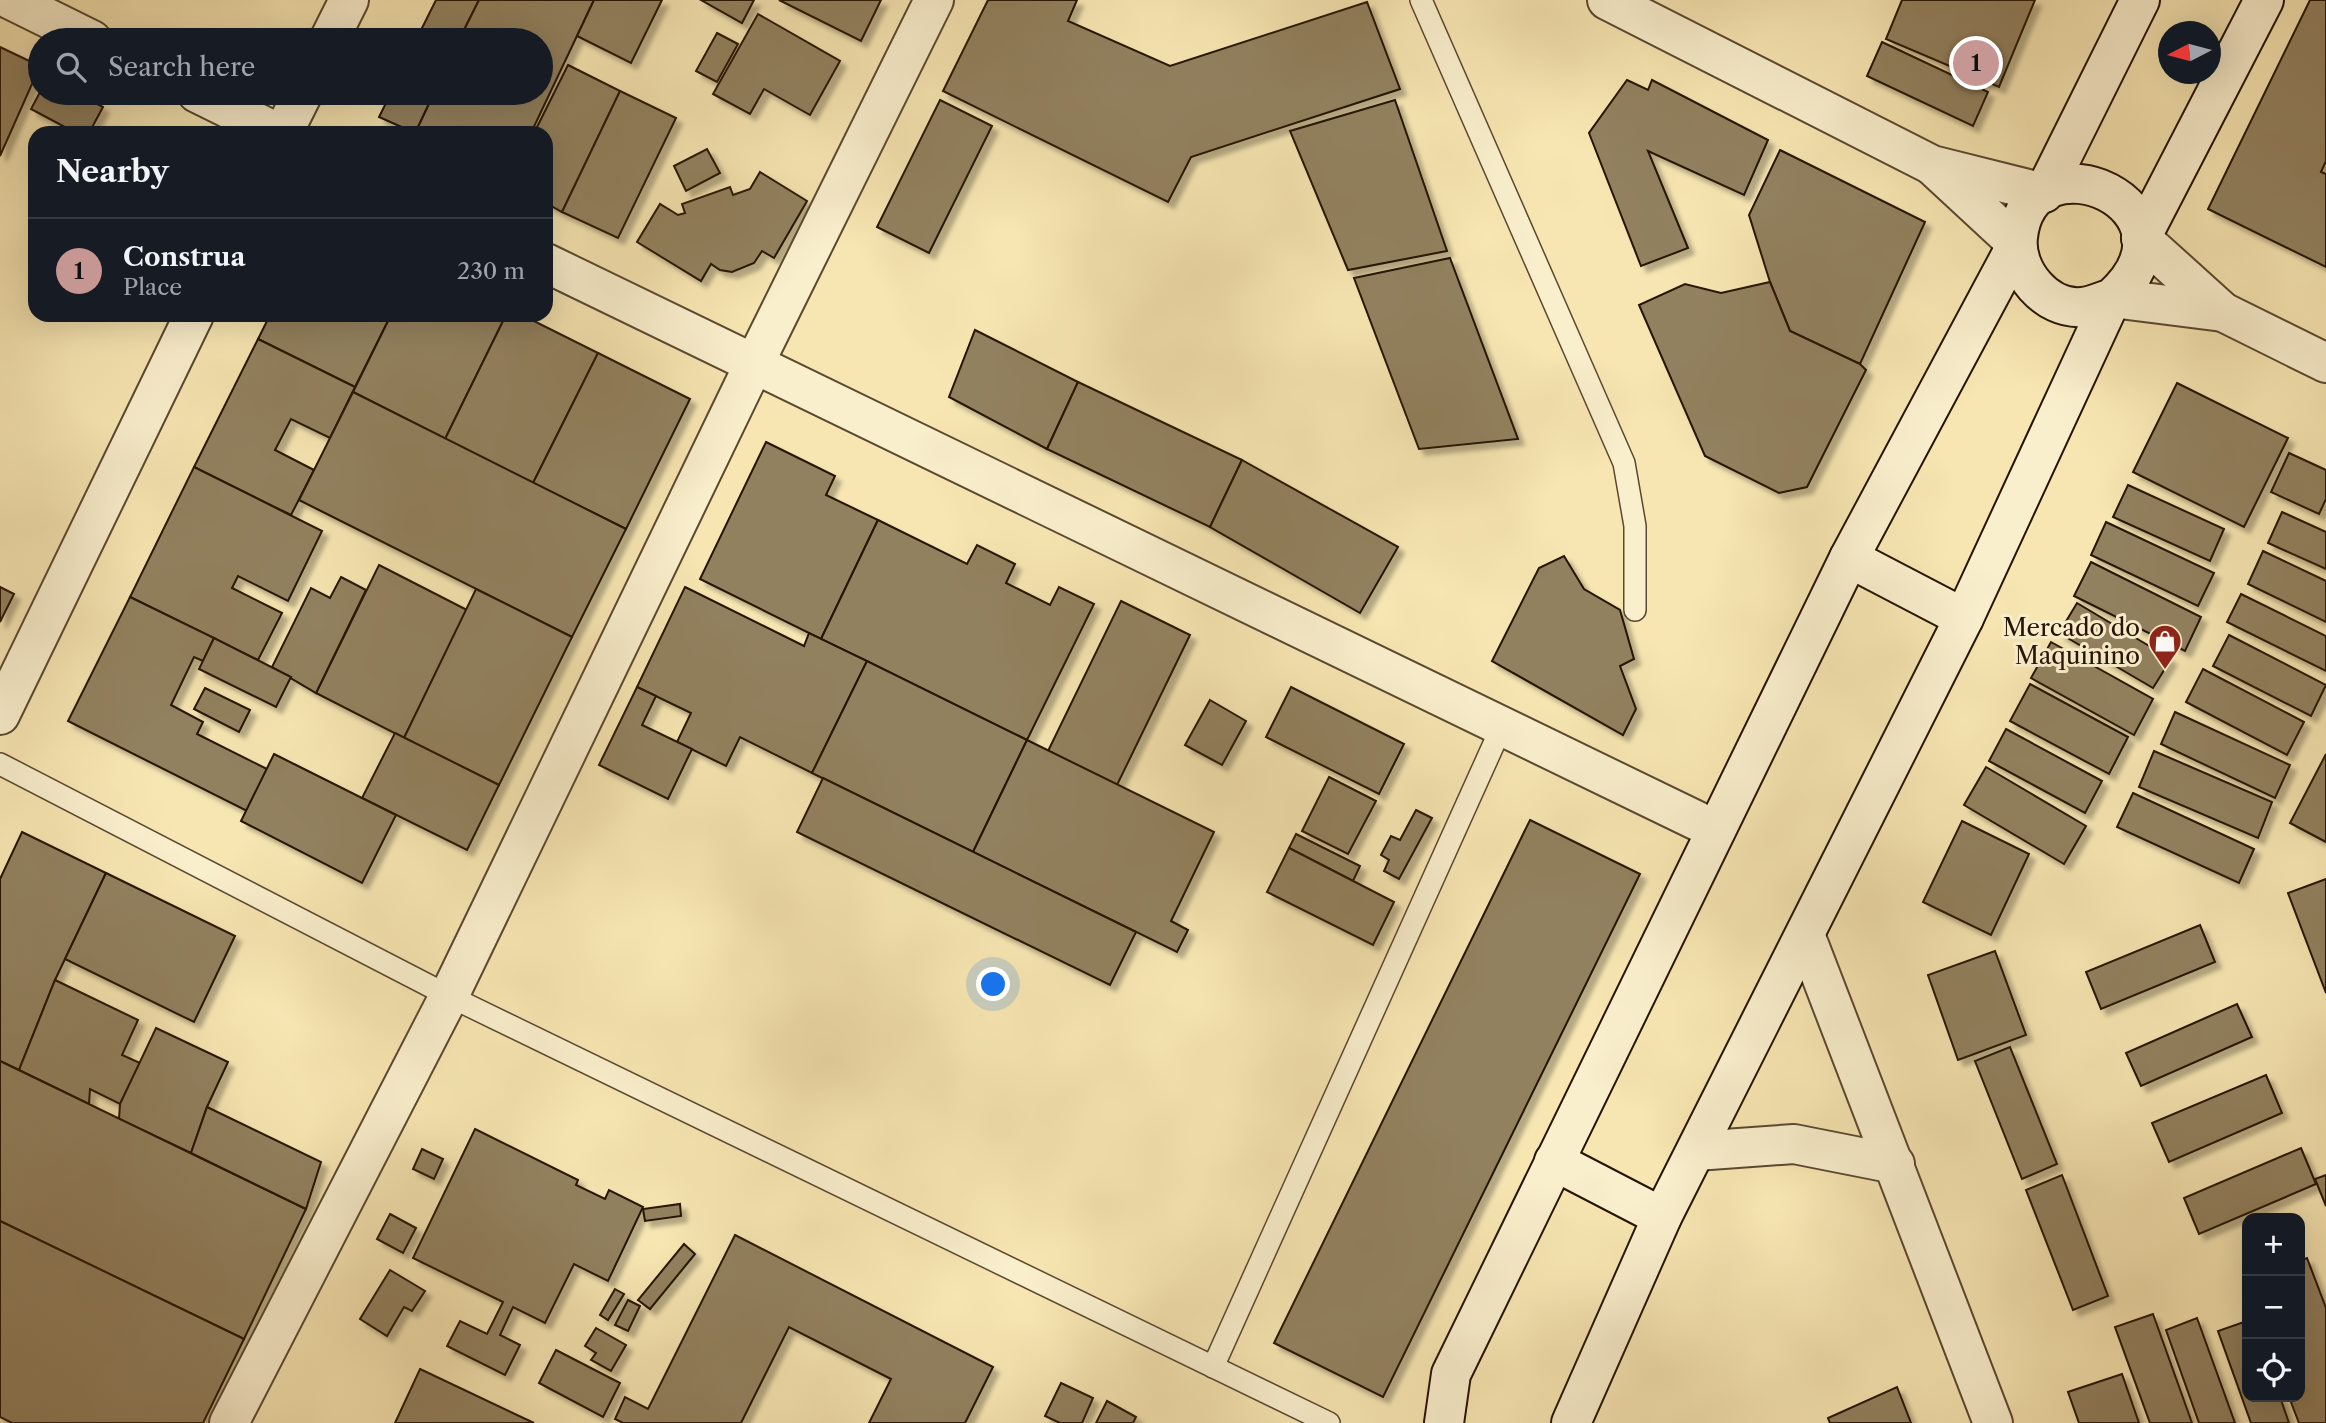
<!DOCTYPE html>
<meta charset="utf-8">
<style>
body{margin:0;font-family:"Libre Caslon Text",serif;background:#242831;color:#f1f3f6}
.controls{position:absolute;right:21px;bottom:21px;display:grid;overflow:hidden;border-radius:14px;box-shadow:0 7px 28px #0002}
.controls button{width:63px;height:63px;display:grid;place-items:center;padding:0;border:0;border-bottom:2px solid #363941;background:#171b24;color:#f1f3f6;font:35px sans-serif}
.compass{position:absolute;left:2158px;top:21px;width:63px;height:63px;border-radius:50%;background:#171b24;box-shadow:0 7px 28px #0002;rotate:264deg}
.you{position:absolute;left:994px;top:985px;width:24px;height:24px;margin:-18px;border:5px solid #fff;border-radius:50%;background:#1a73e8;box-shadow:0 0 0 10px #1a73e833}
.badge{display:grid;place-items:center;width:46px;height:46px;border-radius:50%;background:#c59692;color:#111;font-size:23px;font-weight:700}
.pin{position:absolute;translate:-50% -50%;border:4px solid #fff;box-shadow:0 2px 7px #0006}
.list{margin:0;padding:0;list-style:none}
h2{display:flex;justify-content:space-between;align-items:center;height:91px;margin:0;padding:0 28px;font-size:30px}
h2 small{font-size:23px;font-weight:400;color:#9ea1a6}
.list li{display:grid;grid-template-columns:46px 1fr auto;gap:21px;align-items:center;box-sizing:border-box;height:105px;padding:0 28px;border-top:2px solid #363941}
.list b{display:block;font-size:26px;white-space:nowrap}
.list p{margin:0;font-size:23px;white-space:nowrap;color:#9ea1a6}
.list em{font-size:23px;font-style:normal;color:#9ea1a6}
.icon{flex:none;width:38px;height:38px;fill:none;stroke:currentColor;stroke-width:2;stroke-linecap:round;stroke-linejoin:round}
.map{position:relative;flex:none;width:2326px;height:1423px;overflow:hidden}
.search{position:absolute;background:#171b24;box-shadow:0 7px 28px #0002;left:28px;top:28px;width:525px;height:77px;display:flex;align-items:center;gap:18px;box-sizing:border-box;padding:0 24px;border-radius:38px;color:#9ea1a6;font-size:26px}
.panel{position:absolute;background:#171b24;box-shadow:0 7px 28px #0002;left:28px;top:126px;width:525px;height:196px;border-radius:21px}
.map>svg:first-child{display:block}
</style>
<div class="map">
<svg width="2326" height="1423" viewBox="0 0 2326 1423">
<defs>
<filter id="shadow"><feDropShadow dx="6" dy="6" stdDeviation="2" flood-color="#0004"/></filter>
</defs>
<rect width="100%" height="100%" fill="#f7e6b2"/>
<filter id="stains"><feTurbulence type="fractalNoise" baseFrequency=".00286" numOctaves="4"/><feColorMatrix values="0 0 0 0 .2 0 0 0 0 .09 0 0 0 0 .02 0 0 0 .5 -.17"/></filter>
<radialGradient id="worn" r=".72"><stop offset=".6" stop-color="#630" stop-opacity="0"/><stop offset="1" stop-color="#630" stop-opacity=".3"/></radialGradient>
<g fill="#92815e" stroke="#251304" stroke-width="2" filter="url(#shadow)">
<polygon points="436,0 479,0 459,40 416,40"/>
<polygon points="479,0 594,0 531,133 415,133 434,93 541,93 541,40 459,40"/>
<polygon points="594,0 662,0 631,63 577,36"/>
<polygon points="701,0 754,0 742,23"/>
<polygon points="779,0 881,0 861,41"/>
<polygon points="988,0 1077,0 1068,21 1170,66 1367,2 1400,89 1191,157 1168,202 943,91"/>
<polygon points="1902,0 2035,0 1999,87 1886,39"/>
<polygon points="2310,0 2326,0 2326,161 2321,172 2326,174 2326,267 2208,209"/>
<polygon points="758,14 840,61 810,115 764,89 750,114 713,94"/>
<polygon points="717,33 738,44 717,82 696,71"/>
<polygon points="1882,42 1988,92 1973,126 1867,76"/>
<polygon points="0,47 40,66 0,156"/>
<polygon points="568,65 620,91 562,212 546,203 546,133 534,133"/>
<polygon points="1627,80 1648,90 1652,80 1768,140 1744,195 1648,151 1688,248 1641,266 1589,133"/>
<polygon points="620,91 676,118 618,238 562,212"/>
<polygon points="40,92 76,93 103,107 89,133 76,133 31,109"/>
<polygon points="391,93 434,93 415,133 379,117"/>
<polygon points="940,100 992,126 929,253 877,227"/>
<polygon points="1395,100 1447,251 1348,270 1290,131"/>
<polygon points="707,149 720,173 686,191 674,166"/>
<polygon points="1780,150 1925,222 1860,364 1790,331 1770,282 1749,215"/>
<polygon points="760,172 807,201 774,258 762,251 754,263 732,272 720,270 711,264 701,281 637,242 660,204 678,215 685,213 682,204 730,187 733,195 750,189"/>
<polygon points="1450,258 1518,439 1419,449 1354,278"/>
<polygon points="1770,282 1790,331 1860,364 1866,370 1807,487 1779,493 1705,456 1639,305 1685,284 1721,293"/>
<polygon points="270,315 391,315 355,387 258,339"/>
<polygon points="391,315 506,315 445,439 353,392"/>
<polygon points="506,315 522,315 598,353 533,483 445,439"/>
<polygon points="975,330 1078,382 1047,449 949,397"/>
<polygon points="258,339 355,387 330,438 291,419 275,450 314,470 291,515 194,467"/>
<polygon points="598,353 690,399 626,529 533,483"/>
<polygon points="1078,382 1242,460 1210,527 1047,449"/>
<polygon points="2177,383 2288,438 2244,527 2133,472"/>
<polygon points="353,392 626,529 572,637 299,500"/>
<polygon points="766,442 835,476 826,495 878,520 821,639 700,579"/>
<polygon points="2289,453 2326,470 2326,499 2319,514 2271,492"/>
<polygon points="1242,460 1398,547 1360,613 1210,527"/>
<polygon points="194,467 322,531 288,601 238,576 232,588 282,613 258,660 130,597"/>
<polygon points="2128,485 2224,529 2210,561 2113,517"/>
<polygon points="2282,512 2326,532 2326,569 2268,543"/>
<polygon points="878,520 967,564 977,545 1015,564 1006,583 1050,605 1059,587 1094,604 1027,740 821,639"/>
<polygon points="2106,522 2214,573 2198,606 2091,555"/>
<polygon points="2263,551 2326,581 2326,622 2248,584"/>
<polygon points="1564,556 1584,589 1620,610 1634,659 1620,666 1636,709 1623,735 1492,661 1539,568"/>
<polygon points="2091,562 2201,617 2185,651 2074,596"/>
<polygon points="379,565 467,610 404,738 316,693"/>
<polygon points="341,577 366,590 316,693 272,667 311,588 330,598"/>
<polygon points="0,587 14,594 0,622"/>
<polygon points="685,587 804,646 809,633 867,661 812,773 740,737 726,766 677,742 691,713 637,687"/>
<polygon points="476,589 572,637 499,785 404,738"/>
<polygon points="2241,594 2326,636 2326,671 2227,622"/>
<polygon points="130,597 214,638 203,661 194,657 171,705 203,722 197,734 267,769 247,811 68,721"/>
<polygon points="1121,601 1190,635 1117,785 1048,751"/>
<polygon points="2077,603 2171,659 2153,688 2059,633"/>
<polygon points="2229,635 2326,685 2311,716 2213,666"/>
<polygon points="214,638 291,677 276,707 199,669"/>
<polygon points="2051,642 2153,699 2134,735 2031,678"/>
<polygon points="867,661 1027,740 973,852 812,773"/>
<polygon points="2203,669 2304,722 2287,755 2186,702"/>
<polygon points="2030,684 2128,737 2109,774 2010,721"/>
<polygon points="637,687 656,696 642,725 692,749 668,799 599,765"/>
<polygon points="1291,687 1404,744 1379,794 1266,737"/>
<polygon points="205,688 250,710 239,732 194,709"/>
<polygon points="1210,700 1246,721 1222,765 1185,745"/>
<polygon points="2175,712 2290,765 2275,798 2161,744"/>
<polygon points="2006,729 2102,781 2085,813 1989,761"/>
<polygon points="395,733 499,785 467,850 362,798"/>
<polygon points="1027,740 1214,832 1171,921 1188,930 1177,952 973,852"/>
<polygon points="2154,751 2272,802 2258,838 2139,787"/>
<polygon points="274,754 396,815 362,883 241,821"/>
<polygon points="2326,754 2326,842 2290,823"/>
<polygon points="1986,767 2086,826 2064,864 1964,805"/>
<polygon points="1329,777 1376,801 1348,854 1302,831"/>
<polygon points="823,778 1136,932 1110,985 797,832"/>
<polygon points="2133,793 2254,849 2239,883 2117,827"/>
<polygon points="1416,810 1432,818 1399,879 1384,871 1389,860 1381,855 1391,836 1400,840"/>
<polygon points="1530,820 1640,874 1383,1397 1274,1343"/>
<polygon points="1962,821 2029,854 1991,935 1923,902"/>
<polygon points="22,832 106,873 55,980 19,1070 0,1061 0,879"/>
<polygon points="1296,834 1360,866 1353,881 1289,848"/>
<polygon points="1289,848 1394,902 1373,945 1267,892"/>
<polygon points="106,873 235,936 194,1022 65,959"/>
<polygon points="2326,879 2326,993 2288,893"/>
<polygon points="2200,925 2215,962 2101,1009 2086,972"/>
<polygon points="1995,951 2026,1035 1958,1060 1928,975"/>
<polygon points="55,980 138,1020 122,1055 140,1063 120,1104 90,1089 89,1104 19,1070"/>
<polygon points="2237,1004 2252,1037 2141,1086 2126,1053"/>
<polygon points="156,1028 228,1062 207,1107 191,1153 119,1119 120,1104"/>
<polygon points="2010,1047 2057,1164 2022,1179 1975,1061"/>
<polygon points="0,1061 306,1209 244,1339 0,1221"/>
<polygon points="2266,1075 2282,1113 2169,1162 2152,1123"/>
<polygon points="207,1107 321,1162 306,1209 191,1153"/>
<polygon points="475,1129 578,1180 576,1185 605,1199 609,1190 643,1207 608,1281 574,1264 545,1323 513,1307 500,1335 520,1345 505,1375 447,1346 460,1321 487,1334 503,1302 413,1258"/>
<polygon points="2301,1148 2316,1184 2199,1234 2184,1198"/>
<polygon points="422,1149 443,1159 434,1179 413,1169"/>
<polygon points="2062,1175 2108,1296 2073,1310 2026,1190"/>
<polygon points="2326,1175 2326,1206 2315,1179"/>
<polygon points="680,1204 681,1216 645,1221 643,1209"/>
<polygon points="390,1214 416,1228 403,1253 377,1239"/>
<polygon points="0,1221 244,1339 203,1423 12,1423 0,1417"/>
<polygon points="735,1235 993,1367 965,1423 869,1423 891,1379 789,1327 741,1423 623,1423 615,1419 625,1397 648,1409"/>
<polygon points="684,1244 695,1254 650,1309 638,1300"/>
<polygon points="2307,1258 2326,1308 2326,1423 2299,1423 2289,1397 2300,1397 2300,1261"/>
<polygon points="390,1270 425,1291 412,1311 404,1307 387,1336 360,1319"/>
<polygon points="615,1289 624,1294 608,1320 600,1315"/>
<polygon points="628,1300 640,1306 628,1331 615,1325"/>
<polygon points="2153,1314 2192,1423 2150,1423 2115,1327"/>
<polygon points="2197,1318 2235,1423 2199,1423 2166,1330"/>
<polygon points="2247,1321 2247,1397 2280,1397 2289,1423 2251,1423 2218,1331"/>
<polygon points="596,1328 626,1345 611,1371 591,1360 596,1353 585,1346"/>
<polygon points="556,1350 620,1383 603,1417 539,1383"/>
<polygon points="420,1369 534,1423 395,1423"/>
<polygon points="2122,1374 2139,1423 2079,1423 2068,1392"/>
<polygon points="1061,1383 1093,1398 1082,1423 1060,1423 1045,1416"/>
<polygon points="1897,1387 1911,1423 1830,1423 1828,1418"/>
<polygon points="1107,1401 1136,1417 1133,1423 1096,1423"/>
</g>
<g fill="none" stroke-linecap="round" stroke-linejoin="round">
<defs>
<g id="lane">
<polyline points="1421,0 1624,463 1635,526 1635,610"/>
<polyline points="0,764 449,996 1329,1423"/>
<polyline points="1213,1367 1502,726"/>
</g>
<g id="street">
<polyline points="11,0 92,40"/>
<polyline points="1607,0 1932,165 2044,193"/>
<polyline points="329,40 349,0"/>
<polyline points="197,93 278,133"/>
<polyline points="283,133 303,93"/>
<polyline points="1934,167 2017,244"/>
<polyline points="2141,238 2223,312 2326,363"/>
<polyline points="546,263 1716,830"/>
<polyline points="2112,298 2223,312"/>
<polyline points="0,715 194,315"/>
<polyline points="1806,937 1993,1423"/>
<polyline points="1696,1151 1794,1144 1895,1164"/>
<polyline points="229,1423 449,996 754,364 934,0"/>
</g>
<g id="secondary">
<polyline points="2044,193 2140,0"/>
<polyline points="2141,238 2264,0"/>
<polyline points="1849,558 1964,618"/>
<polyline points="1554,1161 1662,1217"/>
<polyline points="1444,1423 1451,1374 1849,558 2017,244"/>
<path d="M1571,1423L1662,1217L1964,618L2112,298C2213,207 2030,127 2018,237C2014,271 2046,310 2082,307C2092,306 2103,301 2112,298"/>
</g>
</defs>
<use href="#lane" stroke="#5a4830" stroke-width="24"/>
<use href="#street" stroke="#5a4830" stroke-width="42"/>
<use href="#secondary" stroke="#251304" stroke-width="42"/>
<use href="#lane" stroke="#faefcd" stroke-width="21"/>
<use href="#street" stroke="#faefcd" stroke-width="38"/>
<use href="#secondary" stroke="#faefcd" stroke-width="38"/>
</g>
<defs>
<symbol id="shop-pin" viewBox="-11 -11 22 30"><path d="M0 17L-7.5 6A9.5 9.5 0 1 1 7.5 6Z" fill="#8f2418" stroke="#faefcd"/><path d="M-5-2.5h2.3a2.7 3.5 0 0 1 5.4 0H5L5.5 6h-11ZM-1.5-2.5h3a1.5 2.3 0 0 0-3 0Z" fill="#fff"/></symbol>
</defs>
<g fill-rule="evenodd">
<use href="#shop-pin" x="2146" y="622" width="38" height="52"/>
</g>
<g text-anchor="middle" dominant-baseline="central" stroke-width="6" stroke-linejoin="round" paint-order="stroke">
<g font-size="24" fill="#251304" stroke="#faefcd" text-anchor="end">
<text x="2140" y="627">Mercado do<tspan x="2140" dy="28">Maquinino</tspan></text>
</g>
</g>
<rect width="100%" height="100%" filter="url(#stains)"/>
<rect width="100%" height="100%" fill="url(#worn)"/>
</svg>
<div class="controls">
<button>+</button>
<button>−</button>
<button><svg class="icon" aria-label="locate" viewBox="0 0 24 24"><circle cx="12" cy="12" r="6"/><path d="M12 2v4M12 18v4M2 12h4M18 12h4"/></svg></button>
</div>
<svg class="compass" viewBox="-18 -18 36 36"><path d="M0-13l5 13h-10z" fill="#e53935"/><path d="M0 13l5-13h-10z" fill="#9ea1a6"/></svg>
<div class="you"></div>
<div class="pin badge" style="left:1976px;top:63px">1</div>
<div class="search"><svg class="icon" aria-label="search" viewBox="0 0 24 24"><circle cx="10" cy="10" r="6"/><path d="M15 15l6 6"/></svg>Search here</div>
<section class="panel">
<h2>Nearby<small></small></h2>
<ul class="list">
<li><span class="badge">1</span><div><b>Construa</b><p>Place</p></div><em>230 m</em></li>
</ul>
</section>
</div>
